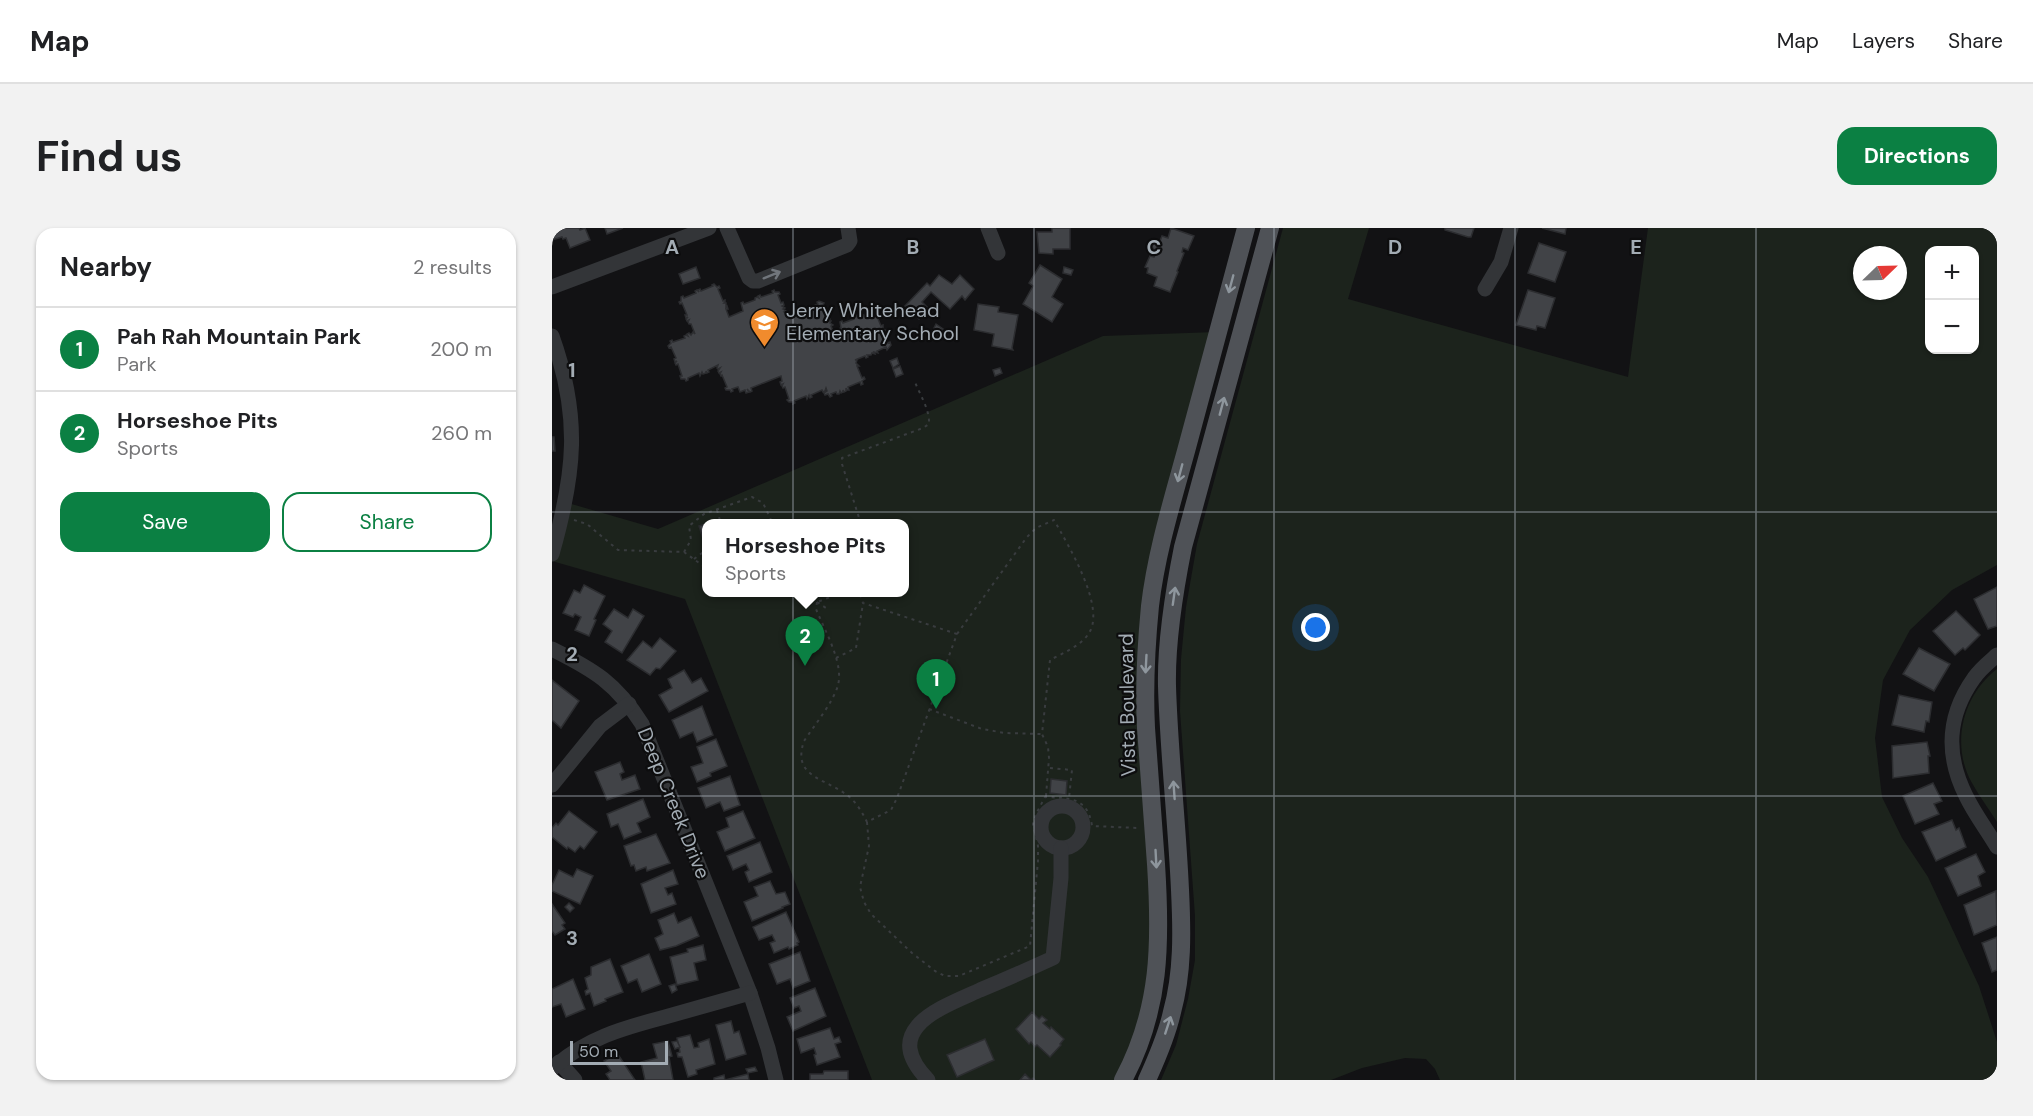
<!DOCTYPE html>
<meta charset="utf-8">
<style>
body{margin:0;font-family:"DM Sans",sans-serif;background:#f2f2f2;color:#202124}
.controls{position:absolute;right:18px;top:18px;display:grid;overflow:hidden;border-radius:12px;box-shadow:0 2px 4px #0004}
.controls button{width:54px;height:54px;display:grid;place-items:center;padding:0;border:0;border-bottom:2px solid #e0e0e0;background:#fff;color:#202124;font:30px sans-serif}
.compass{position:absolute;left:1301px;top:18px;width:54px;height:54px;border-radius:50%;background:#fff;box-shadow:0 2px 4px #0004;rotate:67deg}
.scale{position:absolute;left:18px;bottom:15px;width:98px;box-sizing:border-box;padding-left:6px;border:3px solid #a3acb4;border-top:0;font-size:16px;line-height:21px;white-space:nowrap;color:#a3acb4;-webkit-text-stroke:4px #0d0d0e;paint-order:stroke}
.you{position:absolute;left:764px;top:400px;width:21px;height:21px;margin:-15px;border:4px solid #fff;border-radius:50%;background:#1a73e8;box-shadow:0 0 0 9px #1a73e833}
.badge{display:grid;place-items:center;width:39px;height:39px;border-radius:50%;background:#0b8043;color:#fff;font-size:20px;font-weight:700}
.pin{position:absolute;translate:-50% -50px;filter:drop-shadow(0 2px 3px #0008)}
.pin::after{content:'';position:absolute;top:32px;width:21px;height:18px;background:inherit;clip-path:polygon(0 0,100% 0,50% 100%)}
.popup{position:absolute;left:150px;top:291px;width:207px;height:78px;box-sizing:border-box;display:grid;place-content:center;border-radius:12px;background:#fff;filter:drop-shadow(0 2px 4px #0005);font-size:20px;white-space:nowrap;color:#757577}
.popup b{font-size:22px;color:#202124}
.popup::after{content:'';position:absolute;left:50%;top:100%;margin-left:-12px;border:12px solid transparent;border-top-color:#fff}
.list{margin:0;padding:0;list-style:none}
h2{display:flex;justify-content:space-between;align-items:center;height:78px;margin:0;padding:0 24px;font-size:26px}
h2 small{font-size:20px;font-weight:400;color:#757577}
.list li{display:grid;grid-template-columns:39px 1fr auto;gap:18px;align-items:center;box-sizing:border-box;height:84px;padding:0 24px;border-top:2px solid #e0e0e0}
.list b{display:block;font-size:22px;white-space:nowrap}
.list p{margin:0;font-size:20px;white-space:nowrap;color:#757577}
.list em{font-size:20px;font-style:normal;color:#757577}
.actions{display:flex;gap:12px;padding:18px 24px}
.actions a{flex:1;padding:14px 0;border:2px solid #0b8043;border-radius:18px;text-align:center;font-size:21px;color:#0b8043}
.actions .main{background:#0b8043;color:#fff}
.map{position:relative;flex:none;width:1445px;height:852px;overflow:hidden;border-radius:18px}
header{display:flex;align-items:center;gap:36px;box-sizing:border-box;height:84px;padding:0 30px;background:#fff;border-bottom:2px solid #e0e0e0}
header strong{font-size:28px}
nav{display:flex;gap:33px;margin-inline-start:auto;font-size:21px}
.intro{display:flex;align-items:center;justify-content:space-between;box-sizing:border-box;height:144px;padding:0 36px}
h1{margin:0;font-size:42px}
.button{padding:15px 27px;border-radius:18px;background:#0b8043;color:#fff;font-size:21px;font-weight:700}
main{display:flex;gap:36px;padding:0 36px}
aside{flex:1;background:#fff;border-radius:18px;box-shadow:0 2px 4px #0004}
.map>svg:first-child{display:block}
</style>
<header>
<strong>Map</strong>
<nav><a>Map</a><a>Layers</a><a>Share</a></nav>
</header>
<div class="intro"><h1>Find us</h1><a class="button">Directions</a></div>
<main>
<aside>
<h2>Nearby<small>2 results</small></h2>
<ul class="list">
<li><span class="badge">1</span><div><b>Pah Rah Mountain Park</b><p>Park</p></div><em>200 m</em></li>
<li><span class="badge">2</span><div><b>Horseshoe Pits</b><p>Sports</p></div><em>260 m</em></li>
</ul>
<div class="actions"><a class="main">Save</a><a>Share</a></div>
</aside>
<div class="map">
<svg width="1445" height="852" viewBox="0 0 1445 852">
<rect width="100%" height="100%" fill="#121214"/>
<g fill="#1c231c" fill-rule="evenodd">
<path d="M731,0H817L796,71L1076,149L1096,0H1445V337L1400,362L1358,402L1331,452L1323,510L1330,569L1350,610L1376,649L1427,758L1445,814V852H888L883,841L874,831L853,830L810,840L779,852H609L624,817L636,771L643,732V688L628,483L629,431L634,379L645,316ZM1378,22H1422V122H1378ZM1310,27H1346V63H1310Z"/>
<path d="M664,104L595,401L606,711L572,852H320L133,371L0,333L16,275L106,301L551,108ZM154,296H352V364H154Z"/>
<path d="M1445,441V594C1437,581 1427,568 1420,555C1398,516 1411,467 1445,441Z"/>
</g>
<g fill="#414347" stroke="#2c2d30" stroke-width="1.5">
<polygon points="0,0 27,0 28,2 33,0 38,12 18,20 14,10 11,11 10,9 0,12"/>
<polygon points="53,0 71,0 55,6"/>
<polygon points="500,0 518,0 518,21 501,21 501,26 487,25 485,4 500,4"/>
<polygon points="619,0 642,8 636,22 631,20 630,24 632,25 625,43 626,44 618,64 602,58 605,49 595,45 596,40 593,39 598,28 602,29 604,24 600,19 602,14 608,13 610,8 616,10"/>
<polygon points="893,0 922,0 919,9 916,9 893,2"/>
<polygon points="990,0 1014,0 1013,6"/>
<polygon points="987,15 1014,24 1003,54 976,45"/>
<polygon points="488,37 510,51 500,69 511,76 500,94 471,76 481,58 477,55"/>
<polygon points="144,39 148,50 131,56 127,46"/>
<polygon points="512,39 521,42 519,47 511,45"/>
<polygon points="387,47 400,56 408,47 422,61 413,72 410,68 398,81 379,64 370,74 377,81 367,91 353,78 375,55 378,58"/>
<polygon points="162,56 165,59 167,58 168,60 166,61 171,73 173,72 173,74 172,75 174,75 174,79 175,78 176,81 174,81 177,89 191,83 189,75 191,74 192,76 203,72 203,70 205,69 207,70 206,68 208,67 209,69 221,65 220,63 222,62 223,64 227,64 228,66 226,67 229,75 231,74 232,77 230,78 233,80 231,81 234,83 232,84 236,87 234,89 245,84 245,82 247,81 249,83 248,81 250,80 251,82 253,79 254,81 266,76 265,74 267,73 272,75 271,78 276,90 278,91 277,93 279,93 278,95 281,97 279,98 281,103 289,100 288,94 290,93 291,95 302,91 301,89 304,88 306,89 305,87 307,86 308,88 319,84 318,82 321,81 325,83 326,85 324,86 329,98 331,97 331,101 333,102 331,103 336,115 338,114 339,117 335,122 334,119 325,123 326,125 322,124 323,126 320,125 319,127 315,127 316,129 314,130 313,128 303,132 305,132 304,135 307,138 305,138 310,150 312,149 313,151 310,153 311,156 309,157 308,154 296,159 297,162 295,162 294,160 294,163 292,164 291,162 291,164 289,165 288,163 287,166 285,166 284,164 279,166 280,168 278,169 276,166 273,167 272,165 275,163 274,160 273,163 271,164 270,162 259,167 260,169 258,170 257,167 255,171 254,168 242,173 243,175 241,176 241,174 237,174 235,172 237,171 233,159 231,160 230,158 231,156 229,157 228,154 230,153 229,148 199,160 200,163 198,164 195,161 197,164 194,165 193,162 188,164 186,159 180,161 181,163 179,164 178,162 174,162 173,160 175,159 170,147 169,148 168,146 169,144 167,145 166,143 168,140 166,141 165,140 166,137 156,142 157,144 155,145 154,143 154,145 151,146 150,144 148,148 147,145 136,150 136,152 134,153 133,151 129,151 128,148 130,148 126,136 124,137 123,135 125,133 123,134 122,131 124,130 119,119 117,120 116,118 119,115 118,113 120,112 121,114 133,110 132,108 134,107 136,108 135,106 137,105 139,107 141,104 143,106 139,96 137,96 136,94 137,92 135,93 134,91 136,89 134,90 133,87 135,87 130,75 128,76 127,74 129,73 129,69 131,68 132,70 144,65 143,63 145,62 147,64 146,62 148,61 149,63 161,58 160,57"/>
<polygon points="976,62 1003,70 993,100 985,98 984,102 964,97"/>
<polygon points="426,76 447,79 446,84 466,87 460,120 461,122 440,118 442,106 422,102"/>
<polygon points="384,96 391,101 389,105 382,100"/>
<polygon points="345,130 347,136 341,140 338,133"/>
<polygon points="348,138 351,146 344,149 341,141"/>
<polygon points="448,140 450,145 443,148 441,142"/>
<polygon points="0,209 2,209 3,223 0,223"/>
<polygon points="154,296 154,317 153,317 147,298"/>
<polygon points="32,357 53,368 42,391 44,392 37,408 23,402 29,389 23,386 21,389 11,385 22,362 28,365"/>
<polygon points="1445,359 1445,398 1436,401 1422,371"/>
<polygon points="62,381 76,390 81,381 92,388 70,425 53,414 60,403 51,396"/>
<polygon points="1404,383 1428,407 1413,422 1411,420 1403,427 1381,403"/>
<polygon points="263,395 269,409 255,414 250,400"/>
<polygon points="108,410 124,423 108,441 104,440 98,447 75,432 91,413 100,420"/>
<polygon points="1367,420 1398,436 1382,463 1351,446"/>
<polygon points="132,442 140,455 149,450 156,463 117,484 107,467 120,460 116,451"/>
<polygon points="0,452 27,473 9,500 0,492"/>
<polygon points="1347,467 1380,474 1377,494 1374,493 1372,504 1340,497"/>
<polygon points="150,478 161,507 145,514 141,504 128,510 120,492"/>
<polygon points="164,511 175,538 158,545 159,548 145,554 139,539 151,535 145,519"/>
<polygon points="1375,514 1378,528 1376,528 1377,545 1341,550 1340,518"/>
<polygon points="68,534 72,544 68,546 70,552 83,547 88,561 55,572 43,544"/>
<polygon points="178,548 188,577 172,583 168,574 154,580 146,560"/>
<polygon points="499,551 515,553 514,567 498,565"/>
<polygon points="1381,555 1390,573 1382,576 1387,586 1363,596 1351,568"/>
<polygon points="91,571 98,589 85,595 89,604 72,611 66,596 59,599 55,586"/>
<polygon points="17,583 45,604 32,621 28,618 23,624 16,619 15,621 0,609 0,600 4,595 6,597"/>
<polygon points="191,583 203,610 173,623 165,604 177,599 174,590"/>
<polygon points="1400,592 1404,602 1407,600 1414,619 1384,633 1370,604"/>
<polygon points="104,606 118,635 95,643 94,639 84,643 82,637 79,638 72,618"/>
<polygon points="208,614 220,644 197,654 193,644 197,642 194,636 181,642 175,628"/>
<polygon points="1424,626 1433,644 1426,648 1429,658 1406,668 1393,640"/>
<polygon points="25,641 41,648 28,676 0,663 0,657 7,642 21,649"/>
<polygon points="121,642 126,656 113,660 116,667 120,665 124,676 99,685 89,656"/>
<polygon points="218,653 224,666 233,664 238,676 230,679 231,680 200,693 192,674 206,668 202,659"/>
<polygon points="1444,663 1445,697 1422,707 1412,677"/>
<polygon points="17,675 22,680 18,684 13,679"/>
<polygon points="0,676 13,695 10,697 13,701 3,707 0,703"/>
<polygon points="234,684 247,714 245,715 246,717 237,721 236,719 222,725 218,715 223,713 220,707 207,712 201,699"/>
<polygon points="122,685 126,695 139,689 147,708 124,718 108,722 103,710 111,706 106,692"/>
<polygon points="1445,709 1445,742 1440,744 1430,715"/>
<polygon points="151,717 154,732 142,735 146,752 125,757 118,729 136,724 135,721"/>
<polygon points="248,724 258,753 241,760 238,751 225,756 217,736"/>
<polygon points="97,726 109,756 90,764 85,751 76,755 69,738"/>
<polygon points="58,731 71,764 53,771 54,773 42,778 38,765 34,767 33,763 36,761 33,750 39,747 39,739"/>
<polygon points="21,751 33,781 14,789 9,776 0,779 0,761"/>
<polygon points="123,756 125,762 120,765 117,758"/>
<polygon points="263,760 274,788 241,803 235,789 249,783 247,778 242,780 238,770"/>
<polygon points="480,784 487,791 490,788 495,792 491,795 498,801 499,799 512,811 508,816 509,817 498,829 485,817 483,819 479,814 477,816 464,801"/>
<polygon points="179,793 182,805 187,803 194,826 174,832 164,797"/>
<polygon points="278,800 282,811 287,809 289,814 283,816 288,829 265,837 262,827 264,826 262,820 249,825 245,811"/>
<polygon points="138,807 142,820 147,819 146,815 157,811 163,836 144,842 145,846 136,849 130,829 126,829 125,825 128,824 125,810"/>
<polygon points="433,811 442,832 405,849 395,827"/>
<polygon points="116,813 120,828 117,829 121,852 93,852 89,834 105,830 101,816"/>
<polygon points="125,813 128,819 123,821 120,814"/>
<polygon points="65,825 83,852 58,852 54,846 59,843 52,833"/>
<polygon points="203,839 205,843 196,845 194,841"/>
<polygon points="272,843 296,843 296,852 258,852 258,846 271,846"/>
<polygon points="196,846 197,852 172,852 173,852"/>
<polygon points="473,846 479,852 481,850 483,852 468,852"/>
<polygon points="172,847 173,852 162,852 162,850"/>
</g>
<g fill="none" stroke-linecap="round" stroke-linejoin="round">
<g stroke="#393c3f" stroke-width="2" stroke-dasharray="3 4.5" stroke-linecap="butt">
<polyline points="165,282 169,296"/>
<polyline points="22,292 35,296 66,322 132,324 154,340"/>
<path d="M309,296L290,236V230L371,200L377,196C378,182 368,167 363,154"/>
<polyline points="132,324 139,312 137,298 152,286 200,269 211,275 221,296"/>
<polyline points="142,331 154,322"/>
<polyline points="257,364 265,374 292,364"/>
<path d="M265,374L264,381C272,401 292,435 286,457C282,473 262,498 252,513C240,548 271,550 292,565C303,572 309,582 315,594L339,582L345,570L405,406L311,375L307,364"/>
<polyline points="265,374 274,380"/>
<path d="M405,406L475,309L484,300L502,292C516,317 554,379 537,405C529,418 511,425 498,432L490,506L496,519L497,530L494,568"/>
<polyline points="284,430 304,420 311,375"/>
<polyline points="377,481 430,501 453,505 490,506"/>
<polyline points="498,540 520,542 517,570"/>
<path d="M315,594L317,618L308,659L312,674L319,686L360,725L383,743L393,748H407L478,718L486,633V618L481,596L484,586L493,569C517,570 536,569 540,598L586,600"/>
</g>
<g stroke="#333538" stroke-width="15">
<polyline points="175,0 197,50 201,53 206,53 295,17 298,13 296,0"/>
<polyline points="436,0 446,25"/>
<polyline points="0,59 157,0"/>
<polyline points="933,61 949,34 959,0"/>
<path d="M0,108C29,189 23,245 0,326"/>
<path d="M0,421C42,442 64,455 90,496L198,765L216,820L224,852"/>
<path d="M1445,427C1437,434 1428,441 1422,450C1395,488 1393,526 1414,568C1422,585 1435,602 1445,619"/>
<polyline points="0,557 48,498 77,476"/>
<circle cx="510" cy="599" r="21"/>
<polyline points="7,834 23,852"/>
<path d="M0,841C32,811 71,800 113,789C141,781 170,773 198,765"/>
<path d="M376,852C327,801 388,780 428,762C452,752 477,741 501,730L509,650V620"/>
</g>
<g stroke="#4f5257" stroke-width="18">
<path d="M571,852C609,781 609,714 604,636C601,591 597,546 594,500C592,460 594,419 598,378C604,326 620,274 634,223C654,149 674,74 694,0"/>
<path d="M595,852C605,830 615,807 620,784C631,744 630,703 628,662C625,594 617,526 615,458C614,412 622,364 631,319L718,0"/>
</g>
</g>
<defs><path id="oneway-shaft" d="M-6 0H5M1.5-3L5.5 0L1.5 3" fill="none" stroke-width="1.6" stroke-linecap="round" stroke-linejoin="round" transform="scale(1.5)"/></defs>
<use stroke="#71767c" href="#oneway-shaft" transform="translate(220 47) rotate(-22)"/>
<g stroke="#8e969d">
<use href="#oneway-shaft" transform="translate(679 56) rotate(105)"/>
<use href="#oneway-shaft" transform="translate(670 178) rotate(-75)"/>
<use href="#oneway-shaft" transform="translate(628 245) rotate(105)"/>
<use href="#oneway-shaft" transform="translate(622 368) rotate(-82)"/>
<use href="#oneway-shaft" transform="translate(594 436) rotate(93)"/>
<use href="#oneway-shaft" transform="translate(622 562) rotate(-94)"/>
<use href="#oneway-shaft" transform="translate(604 631) rotate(87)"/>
<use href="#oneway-shaft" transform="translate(616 797) rotate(-72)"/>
</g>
<path fill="none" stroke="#a3acb4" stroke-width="1.5" stroke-opacity="0.55" d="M241,0V852M482,0V852M722,0V852M963,0V852M1204,0V852M0,284H1445M0,568H1445"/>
<defs>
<symbol id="school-pin" viewBox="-11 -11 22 30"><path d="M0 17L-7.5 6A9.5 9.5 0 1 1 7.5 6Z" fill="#f18b2d" stroke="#0d0d0e"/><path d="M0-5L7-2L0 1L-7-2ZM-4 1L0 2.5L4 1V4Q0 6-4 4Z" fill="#fff"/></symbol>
</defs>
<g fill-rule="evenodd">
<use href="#school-pin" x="196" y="78" width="33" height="45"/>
</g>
<g text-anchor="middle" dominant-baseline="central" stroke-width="4.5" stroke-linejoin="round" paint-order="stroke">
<g font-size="20" fill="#a3acb4" stroke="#0d0d0e" text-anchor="start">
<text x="234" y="82">Jerry Whitehead<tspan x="234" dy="23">Elementary School</tspan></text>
</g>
<g font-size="20" fill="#a3acb4" stroke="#0d0d0e">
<text transform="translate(575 477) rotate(-91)">Vista Boulevard</text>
<text transform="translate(122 575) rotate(68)">Deep Creek Drive</text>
</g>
</g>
<g font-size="20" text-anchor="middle" font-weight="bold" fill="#a3acb4" stroke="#0d0d0e" stroke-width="4.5" stroke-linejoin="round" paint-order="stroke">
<text x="120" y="26">A</text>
<text x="361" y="26">B</text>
<text x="602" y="26">C</text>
<text x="843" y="26">D</text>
<text x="1084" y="26">E</text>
<text x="20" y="149">1</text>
<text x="20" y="433">2</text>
<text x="20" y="717">3</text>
</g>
</svg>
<div class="controls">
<button>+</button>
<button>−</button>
</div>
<svg class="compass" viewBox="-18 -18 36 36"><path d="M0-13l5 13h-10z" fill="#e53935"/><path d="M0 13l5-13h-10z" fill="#757577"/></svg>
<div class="scale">50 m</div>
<div class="you"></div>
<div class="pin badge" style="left:384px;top:481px">1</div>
<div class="pin badge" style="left:253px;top:438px">2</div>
<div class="popup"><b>Horseshoe Pits</b>Sports</div>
</div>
</main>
